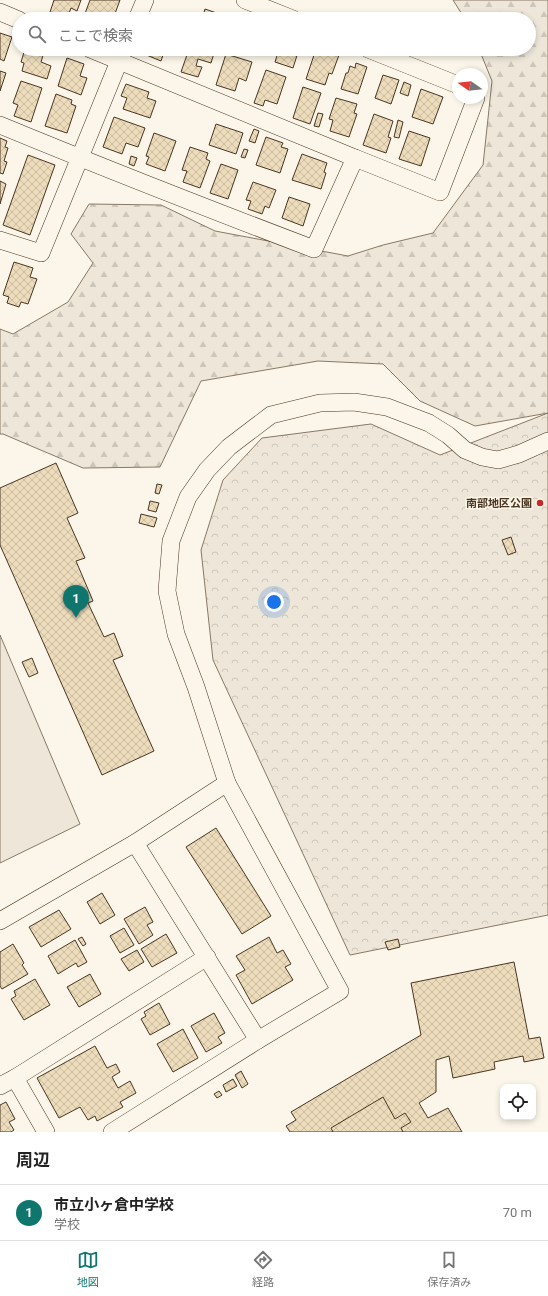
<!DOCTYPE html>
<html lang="ja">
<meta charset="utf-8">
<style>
body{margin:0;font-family:Roboto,"Noto Sans JP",sans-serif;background:#f6f6f6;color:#222}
.controls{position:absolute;right:12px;bottom:12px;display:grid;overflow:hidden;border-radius:8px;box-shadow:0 2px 6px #0003}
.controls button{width:36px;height:36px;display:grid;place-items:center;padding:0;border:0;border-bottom:1px solid #e0e0e0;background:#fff;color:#222;font:20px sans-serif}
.compass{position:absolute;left:452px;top:68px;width:36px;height:36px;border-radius:50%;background:#fff;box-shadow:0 2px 6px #0003;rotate:284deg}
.you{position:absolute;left:274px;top:602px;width:14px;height:14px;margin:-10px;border:3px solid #fff;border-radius:50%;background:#1a73e8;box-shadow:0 0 0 6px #1a73e833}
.badge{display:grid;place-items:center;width:26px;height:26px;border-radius:50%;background:#0f766e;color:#fff;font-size:13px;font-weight:700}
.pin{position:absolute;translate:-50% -33px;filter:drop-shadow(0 1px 2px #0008)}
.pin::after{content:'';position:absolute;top:21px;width:14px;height:12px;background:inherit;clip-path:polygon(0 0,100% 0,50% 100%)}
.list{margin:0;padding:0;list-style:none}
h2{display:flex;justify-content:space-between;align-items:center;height:52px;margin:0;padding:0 16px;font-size:17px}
h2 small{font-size:13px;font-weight:400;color:#767676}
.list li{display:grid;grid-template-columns:26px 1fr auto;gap:12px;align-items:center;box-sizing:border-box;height:56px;padding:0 16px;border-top:1px solid #e0e0e0}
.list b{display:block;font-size:15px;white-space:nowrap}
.list p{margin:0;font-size:13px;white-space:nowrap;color:#767676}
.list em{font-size:13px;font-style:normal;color:#767676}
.icon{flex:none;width:22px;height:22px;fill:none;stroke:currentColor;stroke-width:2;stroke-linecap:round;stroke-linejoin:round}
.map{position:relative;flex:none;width:548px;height:1132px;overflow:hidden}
.search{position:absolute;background:#fff;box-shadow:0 2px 6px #0003;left:12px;right:12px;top:12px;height:44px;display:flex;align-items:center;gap:10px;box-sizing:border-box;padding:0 14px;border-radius:22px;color:#767676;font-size:15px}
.sheet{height:108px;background:#fff}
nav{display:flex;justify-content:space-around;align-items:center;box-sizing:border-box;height:56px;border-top:1px solid #e0e0e0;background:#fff;font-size:11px;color:#767676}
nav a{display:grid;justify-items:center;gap:2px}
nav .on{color:#0f766e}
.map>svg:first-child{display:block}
</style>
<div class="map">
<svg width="548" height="1132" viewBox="0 0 548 1132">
<defs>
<pattern id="forest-firs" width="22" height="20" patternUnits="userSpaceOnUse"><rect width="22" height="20" fill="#ede6d9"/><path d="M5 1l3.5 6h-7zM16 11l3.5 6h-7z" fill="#cdc6ba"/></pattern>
<pattern id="park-crowns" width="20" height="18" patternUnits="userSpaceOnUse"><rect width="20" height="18" fill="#ede6d9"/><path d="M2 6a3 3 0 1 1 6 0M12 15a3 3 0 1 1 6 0" fill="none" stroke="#cdc6ba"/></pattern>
<pattern id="building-cross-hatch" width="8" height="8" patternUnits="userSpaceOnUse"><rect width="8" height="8" fill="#ecdcbc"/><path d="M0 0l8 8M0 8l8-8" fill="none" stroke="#ccbda1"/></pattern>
</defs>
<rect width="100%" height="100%" fill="#fbf6e9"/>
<polygon fill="#ede6d9" stroke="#887966" points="0,635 80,824 0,863"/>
<polygon fill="url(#forest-firs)" stroke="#887966" points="453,0 548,0 548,413 475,426 420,401 383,364 318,361 201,381 160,467 83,468 3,434 0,434 0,329 13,334 68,302 93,263 71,234 89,204 161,205 215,231 348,256 383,245 433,233 483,165 492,81 479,49 529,49 529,19 465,19"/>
<polygon fill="url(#park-crowns)" stroke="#887966" points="548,413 548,915 350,955 213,660 201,550 223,480 262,438 371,424 440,455"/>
<g fill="url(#building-cross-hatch)" stroke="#4a3520">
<polygon points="54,0 81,0 77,11 71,8 67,19 61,19 49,15"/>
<polygon points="90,0 120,0 113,19 83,19"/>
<polygon points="205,9 234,19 202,19"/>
<polygon points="0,33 12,37 4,61 0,59"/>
<polygon points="25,49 45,49 41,62 51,66 47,79 22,71 24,63 21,62"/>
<polygon points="146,49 165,49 161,61 144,54"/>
<polygon points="189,49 215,50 211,63 198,59 196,66 202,67 198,77 181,72"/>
<polygon points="279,49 299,49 293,68 275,62"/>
<polygon points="316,49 323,49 339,55 332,74 329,73 325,85 306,79"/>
<polygon points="226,54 252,62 246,81 239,78 235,91 216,85"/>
<polygon points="67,58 84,64 80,76 87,78 81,95 58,86"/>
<polygon points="356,63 367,67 358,94 341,89 346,73 348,73 350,66 355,68"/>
<polygon points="266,70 286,77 277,104 265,100 263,106 254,103"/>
<polygon points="0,71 6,73 0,91"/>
<polygon points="383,75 399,80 391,104 375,98"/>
<polygon points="21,81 42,88 31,122 14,116 18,105 13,103"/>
<polygon points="404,82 411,85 408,96 400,93"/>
<polygon points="126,84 149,92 147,98 156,101 150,118 123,109 127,98 121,96"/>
<polygon points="303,87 321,93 310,124 293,118"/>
<polygon points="421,89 443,97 433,124 412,117"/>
<polygon points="56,94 72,100 71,104 76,106 67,133 45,126"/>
<polygon points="336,98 357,104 354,113 357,114 349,137 330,131 333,120 329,119"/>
<polygon points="318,113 323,114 319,127 314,126"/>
<polygon points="374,114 393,121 388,137 391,138 386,153 363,145"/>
<polygon points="114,117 145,128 138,147 126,143 122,154 103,147"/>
<polygon points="398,120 403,122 399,138 394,137"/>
<polygon points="216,124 243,133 236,154 209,145"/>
<polygon points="254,129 259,131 255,143 249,141"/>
<polygon points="409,131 430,138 421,166 399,159"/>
<polygon points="154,133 176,141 165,171 146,164 149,157 146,156"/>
<polygon points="266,137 283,143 281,147 288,149 280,173 256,165"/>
<polygon points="0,138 7,141 5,147 8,148 4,161 7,162 3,174 0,173"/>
<polygon points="190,147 208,153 206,159 210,161 200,188 183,182 187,171 182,170"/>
<polygon points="244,149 248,150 245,158 241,157"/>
<polygon points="302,154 327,163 324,172 326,173 321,189 292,180"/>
<polygon points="28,155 55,165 30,235 3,225"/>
<polygon points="131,156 137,158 134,166 129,164"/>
<polygon points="221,164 238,170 228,199 210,193"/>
<polygon points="0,181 6,184 0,204"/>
<polygon points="253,182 276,190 269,208 265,206 262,214 248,209 251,201 246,200"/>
<polygon points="289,197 310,204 303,226 282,218"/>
<polygon points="14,262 33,268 30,277 37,279 28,304 21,302 19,307 7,303 9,297 3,295"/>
<polygon points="56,463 78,513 67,518 85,558 76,561 93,601 88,603 104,637 114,633 123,656 113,660 154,751 102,775 0,545 0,488"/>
<polygon points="157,484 162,485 159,494 155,493"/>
<polygon points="150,501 159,503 156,512 148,510"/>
<polygon points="141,514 157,518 154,527 139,523"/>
<polygon points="511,537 516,552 508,555 502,540"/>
<polygon points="32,658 38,673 29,677 22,662"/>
<polygon points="216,828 271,916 242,934 186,847"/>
<polygon points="102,893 115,915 100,924 87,902"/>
<polygon points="145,907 153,922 147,925 153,935 139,944 124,919"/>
<polygon points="59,910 71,929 41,947 29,927"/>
<polygon points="124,928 134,945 120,953 110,936"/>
<polygon points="166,934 177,953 152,967 141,949"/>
<polygon points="82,937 86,944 83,946 78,939"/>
<polygon points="269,937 277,953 283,950 291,964 285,967 293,980 252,1004 236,975 245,970 236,956"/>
<polygon points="398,939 400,947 388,950 385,942"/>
<polygon points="75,940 87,962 78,967 76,963 58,974 48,956"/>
<polygon points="13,944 24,963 22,965 28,974 2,989 0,986 0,952"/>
<polygon points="137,950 144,962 129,971 121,959"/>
<polygon points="514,962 529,1039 540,1037 544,1058 524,1062 523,1056 494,1062 495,1069 453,1078 449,1056 436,1060 436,1092 419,1103 428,1118 448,1108 462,1132 290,1132 286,1126 296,1120 291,1112 421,1035 411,983"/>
<polygon points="90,974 101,994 79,1007 67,987"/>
<polygon points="35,979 50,1005 24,1020 11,999 16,996 14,991"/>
<polygon points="159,1003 170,1024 150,1035 141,1019 146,1016 144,1012"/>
<polygon points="214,1013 225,1033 218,1037 222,1043 206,1052 191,1026"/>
<polygon points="183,1029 198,1058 173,1072 157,1044"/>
<polygon points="95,1046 107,1068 116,1064 120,1072 112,1077 118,1088 130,1081 136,1093 120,1102 123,1107 97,1121 95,1116 88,1120 80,1107 59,1118 37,1078"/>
<polygon points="241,1071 248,1084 242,1088 235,1075"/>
<polygon points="233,1079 237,1086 226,1092 223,1085"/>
<polygon points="219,1091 222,1095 217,1098 214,1094"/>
<polygon points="383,1097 395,1119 405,1113 411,1122 401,1128 403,1132 333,1132 331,1128"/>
<polygon points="6,1102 15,1119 9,1122 14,1130 11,1132 0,1132 0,1105"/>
</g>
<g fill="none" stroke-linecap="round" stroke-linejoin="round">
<defs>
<g id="street">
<polyline points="245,0 293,19"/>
<polyline points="0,12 19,20"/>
<polyline points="137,19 145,0"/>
<polyline points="90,49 355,158"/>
<polyline points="368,49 458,85"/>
<path d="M0,125C104,168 209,209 314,249L355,158L440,192L476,98"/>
<polyline points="0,240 41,253 124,49"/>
<polyline points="135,843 258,1040"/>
<polyline points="0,921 135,843 227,783"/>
<polyline points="15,1078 207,957"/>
<polyline points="0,1086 15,1078 46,1132"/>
<polyline points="112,1132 258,1040 340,991 227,783 196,687 176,634 167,591 171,541 188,497 207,470 229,447 271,415 320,403 354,402 387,407 429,423 448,435 465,450 482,457 498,460 519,454 548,441"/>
</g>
</defs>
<use href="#street" stroke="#4a3520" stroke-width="18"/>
<use href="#street" stroke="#fbf6e9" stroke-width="17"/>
</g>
<circle fill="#c62828" stroke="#fbf6e9" stroke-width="1.5" cx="540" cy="503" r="4"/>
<g text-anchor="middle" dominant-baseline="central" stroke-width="3" stroke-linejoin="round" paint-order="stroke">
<g font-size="11" font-weight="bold" fill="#4a3520" stroke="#fbf6e9" text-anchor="end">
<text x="532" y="503">南部地区公園</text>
</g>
</g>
</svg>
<div class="controls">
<button><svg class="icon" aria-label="locate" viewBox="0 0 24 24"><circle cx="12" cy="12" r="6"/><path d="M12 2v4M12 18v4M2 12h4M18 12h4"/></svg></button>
</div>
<svg class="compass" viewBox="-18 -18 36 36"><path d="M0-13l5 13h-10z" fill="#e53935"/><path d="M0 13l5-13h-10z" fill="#767676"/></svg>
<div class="you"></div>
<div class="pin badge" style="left:76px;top:618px">1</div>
<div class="search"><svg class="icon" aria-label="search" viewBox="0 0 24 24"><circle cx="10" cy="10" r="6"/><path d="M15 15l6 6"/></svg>ここで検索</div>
</div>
<section class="sheet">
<h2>周辺<small></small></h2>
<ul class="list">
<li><span class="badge">1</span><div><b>市立小ヶ倉中学校</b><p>学校</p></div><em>70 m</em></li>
</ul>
</section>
<nav>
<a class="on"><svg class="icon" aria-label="map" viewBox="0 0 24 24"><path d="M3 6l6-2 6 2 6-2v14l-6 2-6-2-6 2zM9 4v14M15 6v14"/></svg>地図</a>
<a><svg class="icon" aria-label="directions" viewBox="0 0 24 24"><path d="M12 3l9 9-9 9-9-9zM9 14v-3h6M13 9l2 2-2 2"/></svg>経路</a>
<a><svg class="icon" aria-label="saved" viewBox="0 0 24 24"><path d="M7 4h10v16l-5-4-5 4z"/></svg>保存済み</a>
</nav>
